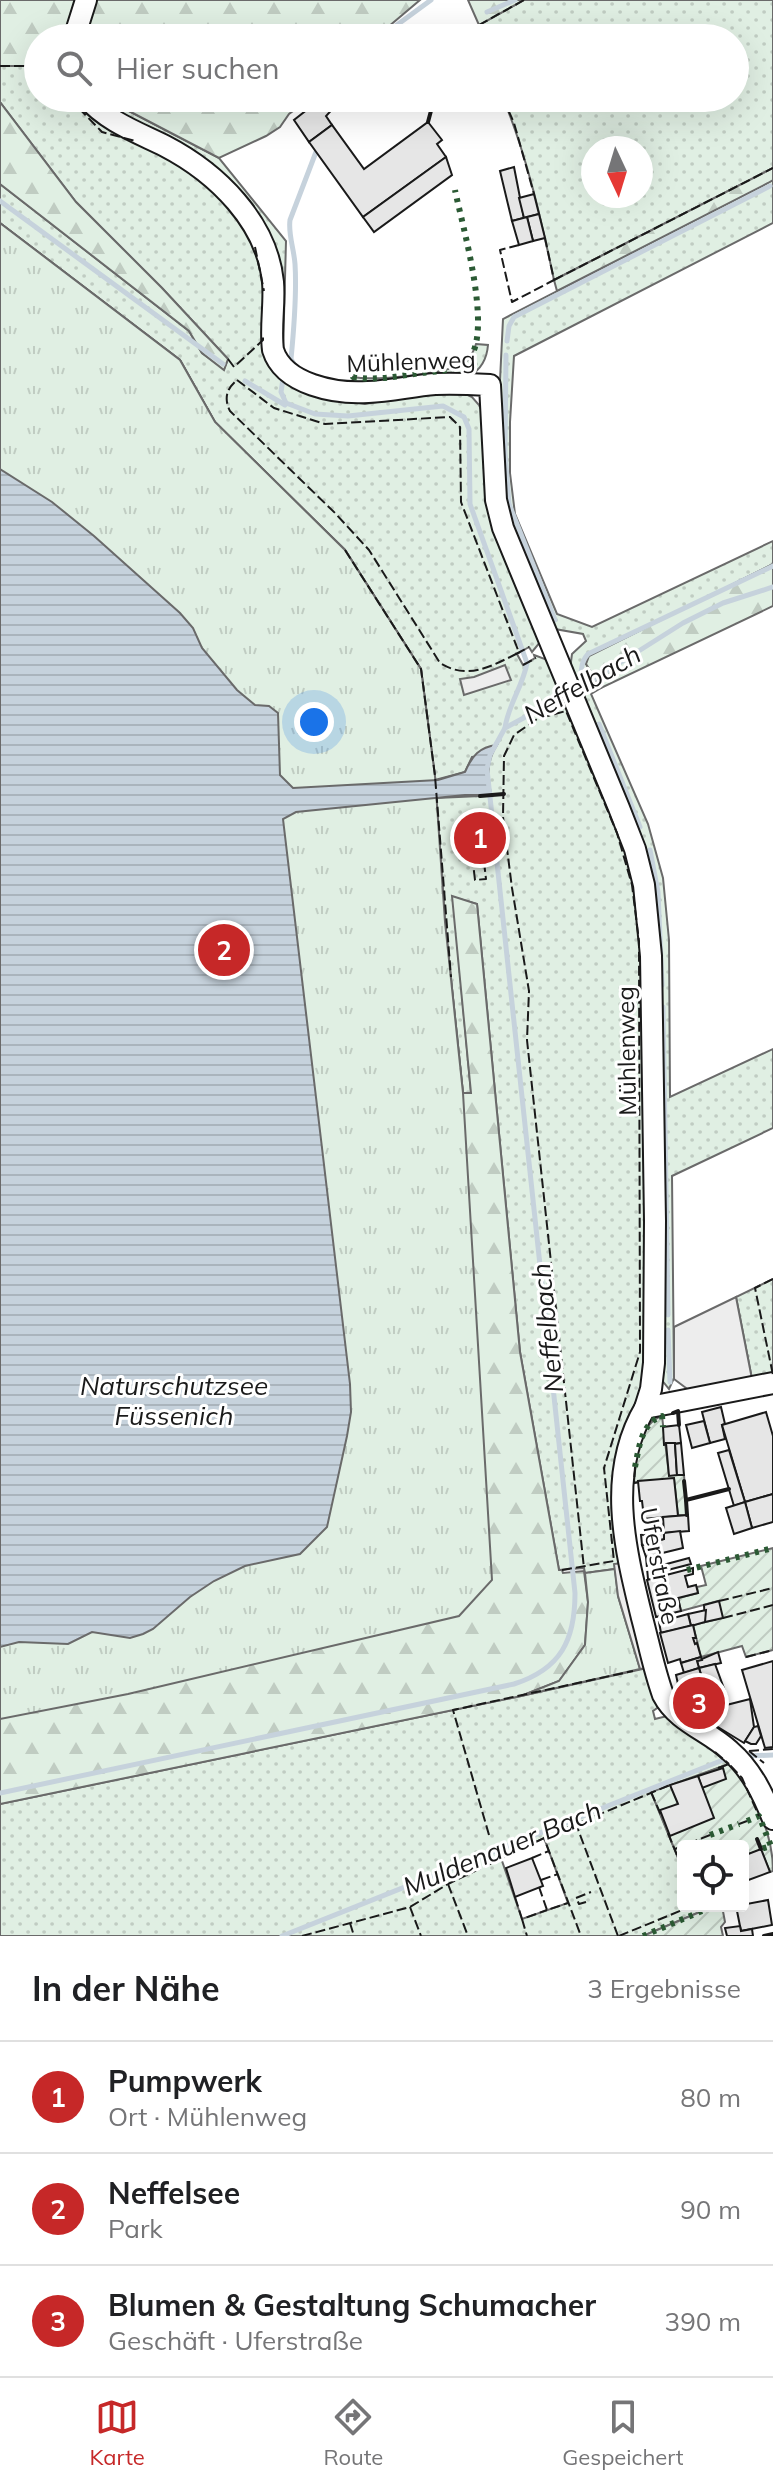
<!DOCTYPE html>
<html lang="de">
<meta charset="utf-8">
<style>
body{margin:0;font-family:Mulish,sans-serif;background:#f2f2f2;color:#202124}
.controls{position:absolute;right:24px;bottom:24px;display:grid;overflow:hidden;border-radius:8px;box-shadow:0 8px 32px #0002}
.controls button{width:72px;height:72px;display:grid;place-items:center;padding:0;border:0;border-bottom:2px solid #e0e0e0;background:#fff;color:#202124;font:40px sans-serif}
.compass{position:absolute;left:581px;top:136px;width:72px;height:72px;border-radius:50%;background:#fff;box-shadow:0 8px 32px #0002;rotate:176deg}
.you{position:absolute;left:314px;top:722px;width:28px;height:28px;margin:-20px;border:6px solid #fff;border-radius:50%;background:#1a73e8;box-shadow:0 0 0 12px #1a73e833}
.badge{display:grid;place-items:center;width:52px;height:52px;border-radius:50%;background:#c62828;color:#fff;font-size:26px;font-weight:700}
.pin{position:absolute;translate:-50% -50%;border:4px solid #fff;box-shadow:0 2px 8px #0006}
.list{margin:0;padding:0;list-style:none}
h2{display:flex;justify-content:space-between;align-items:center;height:104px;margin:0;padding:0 32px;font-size:34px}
h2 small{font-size:26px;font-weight:400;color:#757577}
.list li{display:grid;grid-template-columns:52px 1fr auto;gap:24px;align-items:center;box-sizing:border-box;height:112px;padding:0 32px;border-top:2px solid #e0e0e0}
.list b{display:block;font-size:30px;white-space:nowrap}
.list p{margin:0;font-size:26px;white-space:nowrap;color:#757577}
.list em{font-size:26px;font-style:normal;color:#757577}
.icon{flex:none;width:44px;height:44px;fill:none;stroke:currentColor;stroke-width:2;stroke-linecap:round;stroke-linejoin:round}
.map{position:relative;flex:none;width:773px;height:1936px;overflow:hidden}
.search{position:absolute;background:#fff;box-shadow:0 8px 32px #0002;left:24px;right:24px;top:24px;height:88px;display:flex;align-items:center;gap:20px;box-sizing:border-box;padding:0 28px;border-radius:44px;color:#757577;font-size:30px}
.sheet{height:440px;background:#fff}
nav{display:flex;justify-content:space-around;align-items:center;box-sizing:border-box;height:112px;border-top:2px solid #e0e0e0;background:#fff;font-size:22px;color:#757577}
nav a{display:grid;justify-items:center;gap:4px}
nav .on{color:#c62828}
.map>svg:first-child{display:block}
</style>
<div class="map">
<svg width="773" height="1936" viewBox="0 0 773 1936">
<defs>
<pattern id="grass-dots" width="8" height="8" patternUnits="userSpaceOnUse" patternTransform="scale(2)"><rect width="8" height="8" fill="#e0efe3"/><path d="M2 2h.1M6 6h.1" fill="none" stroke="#c0ccc2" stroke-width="1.8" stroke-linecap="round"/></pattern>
<pattern id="forest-firs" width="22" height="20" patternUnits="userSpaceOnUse" patternTransform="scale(2)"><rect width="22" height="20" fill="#e0efe3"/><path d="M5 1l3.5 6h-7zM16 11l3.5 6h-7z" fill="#c0ccc2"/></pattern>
<pattern id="park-tufts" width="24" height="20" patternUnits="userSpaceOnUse" patternTransform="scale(2)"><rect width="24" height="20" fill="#e0efe3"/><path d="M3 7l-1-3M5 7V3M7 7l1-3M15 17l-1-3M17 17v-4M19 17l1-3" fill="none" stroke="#c0ccc2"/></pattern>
<pattern id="garden-furrows" width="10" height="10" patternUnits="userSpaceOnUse" patternTransform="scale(2)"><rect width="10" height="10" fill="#e0efe3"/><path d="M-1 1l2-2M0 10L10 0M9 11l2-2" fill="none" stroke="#c0ccc2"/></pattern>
<pattern id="water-rules" width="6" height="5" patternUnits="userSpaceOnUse" patternTransform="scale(2)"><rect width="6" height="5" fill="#c6d2dc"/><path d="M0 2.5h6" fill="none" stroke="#aab4bc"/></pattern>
</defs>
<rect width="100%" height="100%" fill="#fff"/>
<g fill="url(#grass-dots)" stroke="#6a6a6a" stroke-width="2" fill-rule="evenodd">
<path d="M524,0H773V168L554,280C541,219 527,156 503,98H735V38H485L479,25ZM593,148H641V196H593Z"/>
<polygon points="0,66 38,66 38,98 104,98 219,158 286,241 283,353 295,369 354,402 365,404 455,389 472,397 479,405 485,418 541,641 532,652 529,647 517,654 523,665 535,658 534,655 545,659 551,665 575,714 641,894 649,1330 622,1563 615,1564 615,1569 585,1573 584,1568 559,1570 520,1352 477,904 453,897 471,1093 463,1093 445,922 436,798 480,796 490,755 472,757 465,772 435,780 421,669 345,550 215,422 180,360 0,223 0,184 189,331 202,353 224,369 228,359 162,288 76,202 0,102"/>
<polygon points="773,180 773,223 514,356 510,422 510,473 515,514 557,614 592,627 773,541 773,564 589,656 586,664 601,688 591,694 648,824 663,878 669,940 670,1097 773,1049 773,1128 672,1176 674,1378 669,1389 661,1379 661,1335 664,1330 654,932 570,669 572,654 586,641 583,634 555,629 508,530 497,442 503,319"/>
<path d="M476,344L488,345C487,358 481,371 468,376C438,386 386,382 353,382V377C373,381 452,374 467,361C471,357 474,350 476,344Z"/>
<polygon points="773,1279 773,1375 752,1379 736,1297"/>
<path d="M647,1668L660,1706L653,1711L655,1719L667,1716L708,1746L729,1764L652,1793L683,1870V1906H714L643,1936H0V1804L521,1696ZM544,1838L568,1903L522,1919L501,1858Z"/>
</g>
<g fill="url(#forest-firs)" stroke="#6a6a6a" stroke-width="2">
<polygon points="0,0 420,0 375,38 38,38 38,66 0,66"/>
<polygon points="468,0 524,0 479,25"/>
<polygon points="104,98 311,98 289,114 280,127 266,136 219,158"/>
<polygon points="0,102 76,202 162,288 228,359 224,370 202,353 189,331 0,184"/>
<polygon points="773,168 773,180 768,183 557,291 554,280"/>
<polygon points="0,223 180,360 215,422 345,550 421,669 435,776 445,922 463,1093 471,1093 452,896 477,904 520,1352 559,1570 562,1570 563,1573 584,1571 588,1602 585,1645 559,1681 521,1696 0,1804"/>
<polygon points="773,564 773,606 601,688 586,664 589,656"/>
</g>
<g fill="url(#park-tufts)" stroke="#6a6a6a" stroke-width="2">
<polygon points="0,223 180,360 215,422 345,550 421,669 435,776 445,922 463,1093 492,1580 459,1616 128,1694 0,1719"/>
<polygon points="615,1569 618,1596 640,1669 521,1696 559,1681 585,1645 588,1602 585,1573"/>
</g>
<g fill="url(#garden-furrows)" stroke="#6a6a6a" stroke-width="2">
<path d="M662,1416L669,1475H684L687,1515H678L674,1478L634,1483C635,1461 638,1424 662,1416Z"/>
<polygon points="773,1548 773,1650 746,1657 742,1646 701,1657 693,1625 722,1618 718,1601 681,1611 678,1598 698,1593 697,1587 706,1585 701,1566"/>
<path d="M729,1764C754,1790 773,1834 773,1871L770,1872L761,1850L743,1856V1846H683V1870L651,1792Z"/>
<polygon points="714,1906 722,1906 725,1922 721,1927 723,1936 643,1936"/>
</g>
<g fill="#ededed" stroke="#6a6a6a" stroke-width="2">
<polygon points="505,665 511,680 464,695 460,679 474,677"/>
<polygon points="736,1297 752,1379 690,1391 674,1379 674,1327"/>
<polygon points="622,1563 647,1668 640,1669 618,1596 614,1564"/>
</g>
<path fill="url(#water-rules)" stroke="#6a6a6a" stroke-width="2" d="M0,469L52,502L94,536L180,613L193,628L202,648L237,690L255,705L269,706L278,713L280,775L293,788L438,780L465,772C472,756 479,747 497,745C486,762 488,776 491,795H465L296,812L283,819L350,1384L351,1412L347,1436L327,1527L300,1554L245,1566L214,1581L190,1597L153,1629L143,1634L130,1638L92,1632L68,1644L19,1642L0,1647Z"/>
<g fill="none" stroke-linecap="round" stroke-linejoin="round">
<g stroke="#c6d2dc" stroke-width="5">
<polyline points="487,12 515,0"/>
<polyline points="386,33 431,0"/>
<polyline points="0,201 223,364"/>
<polyline points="507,341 509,326 514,317 770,186"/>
<polyline points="506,355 505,452 509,504 555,620"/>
<path d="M294,364L291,359C294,328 297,295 295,264C294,249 288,234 290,220L316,152"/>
<path d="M283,379L281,392L286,403L315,414L348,416L443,406L464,417L469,429L470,504L527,663C523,686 508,705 505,728"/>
<polyline points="245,381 285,405"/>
<path d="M583,688C581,675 579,664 588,654L773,566"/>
<polyline points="577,690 683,623 723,603 773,587"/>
<polyline points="599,724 640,827"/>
<polyline points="650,850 658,892 662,985"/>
<polyline points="663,1007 668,1315"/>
<polyline points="668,1330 670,1382"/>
<polyline points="746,1756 773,1755"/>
<path d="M0,1793L514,1684C561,1669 575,1640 575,1593L487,769L490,755L505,728L568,694"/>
<polyline points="282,1936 728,1758"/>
</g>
</g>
<g fill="#e6e6e6" stroke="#1a1a1a" stroke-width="2">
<polygon points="322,98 332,98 338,103 326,116 332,125 309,142 294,120"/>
<polygon points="428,122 442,140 437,144 446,157 363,217 309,142 332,125 364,169"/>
<polygon points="446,157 452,175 374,232 363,217"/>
<polygon points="514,167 524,218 512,221 500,171"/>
<polygon points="534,194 539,214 524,218 519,198"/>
<polygon points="539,214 545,238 533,241 527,217"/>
<polygon points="527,217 533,241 519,245 512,221"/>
<polygon points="721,1407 725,1424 722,1425 725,1439 710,1443 702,1412"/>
<polygon points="766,1412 773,1436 773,1494 745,1502 722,1425"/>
<polygon points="704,1421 710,1443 692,1448 686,1425"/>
<polygon points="679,1425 681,1443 664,1445 663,1427"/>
<polygon points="666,1443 675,1443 677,1475 669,1476"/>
<polygon points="681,1443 684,1475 677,1475 675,1444"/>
<polygon points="729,1450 745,1502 734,1506 718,1453"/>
<polygon points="674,1478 678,1516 642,1519 644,1518 642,1501 640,1501 638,1481"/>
<polygon points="773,1494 773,1522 752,1528 745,1502"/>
<polygon points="745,1502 752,1528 734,1534 726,1508"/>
<polygon points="688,1515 689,1531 664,1533 663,1517"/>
<polygon points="680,1531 683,1548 646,1557 642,1545 664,1539 664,1533"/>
<polygon points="664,1533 664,1539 642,1545 641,1535"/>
<polygon points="689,1558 691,1564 660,1572 659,1566"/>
<polygon points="693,1568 693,1574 685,1576 688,1587 696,1585 698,1593 678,1598 681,1611 656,1617 647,1580"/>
<polygon points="719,1601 723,1618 705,1622 704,1605"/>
<polygon points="706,1610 705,1622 691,1626 688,1614"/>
<polygon points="688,1614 691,1626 661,1633 659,1622"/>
<polygon points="693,1625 696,1638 693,1638 695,1644 697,1643 701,1657 681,1663 680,1659 668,1663 660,1633"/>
<polygon points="718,1652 721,1663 699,1668 697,1661"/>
<polygon points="701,1657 702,1660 697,1661 699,1668 684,1673 681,1663"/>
<polygon points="773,1661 773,1747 765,1748 742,1670"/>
<polygon points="715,1664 726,1694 724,1695 727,1705 712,1709 699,1668"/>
<polygon points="699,1668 702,1678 678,1684 676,1675"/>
<polygon points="702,1678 707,1693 686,1699 682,1683"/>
<polygon points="707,1693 712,1709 695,1713 690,1698"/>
<polygon points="750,1699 754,1727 744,1743 695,1713"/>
<polygon points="758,1726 761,1736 756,1744 751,1744 745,1741 754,1727"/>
<polygon points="723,1768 726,1779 702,1788 698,1776"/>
<polygon points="698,1776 714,1818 670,1836 660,1810 678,1804 670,1785"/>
<polygon points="761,1849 770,1872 743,1882 743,1856"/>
<polygon points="532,1858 543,1886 515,1897 506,1868"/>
<polygon points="768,1900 772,1925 741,1931 736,1906"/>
<polygon points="740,1926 741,1931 752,1929 753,1936 727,1936 725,1928"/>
</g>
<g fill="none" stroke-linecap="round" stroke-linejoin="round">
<defs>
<g id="minor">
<polyline points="74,38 86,0"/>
<path d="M87,98C106,121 139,133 165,146C217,173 267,222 273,282C275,304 270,327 273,350C284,385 336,394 368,392C390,391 412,386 435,384C453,383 472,384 490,385L496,500L503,528L619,808L635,849L644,885L651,956L655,1221L654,1363L651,1389L645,1408"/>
<path d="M773,1383L645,1408C606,1474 625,1548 642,1618C649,1644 654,1670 663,1695C677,1722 709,1731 730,1751C751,1769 763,1794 773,1819"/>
</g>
</defs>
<use href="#minor" stroke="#1a1a1a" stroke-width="24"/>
<use href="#minor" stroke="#fff" stroke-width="20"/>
<g stroke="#2b5a34" stroke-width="6" stroke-dasharray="4 6" stroke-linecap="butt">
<path d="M352,367L353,377C376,381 398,376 421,373C436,371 456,372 468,360C494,333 462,225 455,190"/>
<path d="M635,1467C639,1448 641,1423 662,1416L663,1427"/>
<polyline points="687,1570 773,1548"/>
<polyline points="747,1821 759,1816 771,1846 761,1849"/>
<polyline points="710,1835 739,1824"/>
<polyline points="643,1936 709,1908"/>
</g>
<g stroke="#1a1a1a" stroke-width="2" stroke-dasharray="10 4" stroke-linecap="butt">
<polyline points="485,38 479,25 524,0"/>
<polyline points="0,66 38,66"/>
<polyline points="69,98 102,132 135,141"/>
<polyline points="503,98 514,123 534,194"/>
<polyline points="519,245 500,250 512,302 554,280 545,238"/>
<polyline points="255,247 264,291"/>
<polyline points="554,280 773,168"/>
<polyline points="228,359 234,367 263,340 263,335"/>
<path d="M237,380L274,408L325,424L450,417L460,427L461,502L518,650L516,654C490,667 467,680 440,663L369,550L335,513L230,411C224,399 226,389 237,380Z"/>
<polyline points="345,550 421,669 435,776 451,977"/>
<polyline points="516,654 529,647"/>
<polyline points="523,665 536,658"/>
<polygon points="484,862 486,879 475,880 473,863"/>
<polyline points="773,1279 755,1288 773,1375"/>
<polyline points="635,1467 634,1483 638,1482"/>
<polyline points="646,1557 648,1579"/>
<polyline points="562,1570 614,1561 604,1468 640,1352 639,941 632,885 617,833 566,711 537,719 514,735 504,756 503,817 512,888 529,991 527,1040 584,1568"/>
<polyline points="719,1601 773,1588"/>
<polyline points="723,1618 773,1605"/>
<polyline points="746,1657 773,1650"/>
<polyline points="749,1751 773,1749"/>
<polyline points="749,1751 764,1763"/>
<polyline points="715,1752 729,1764"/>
<polyline points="718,1768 729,1764 742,1778 759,1816"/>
<polyline points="651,1792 661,1815"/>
<polyline points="576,1824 544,1838 581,1936"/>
<polyline points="739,1824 747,1821"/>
<polyline points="668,1833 683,1870"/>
<polyline points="489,1835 453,1710 633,1671"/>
<polyline points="675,1849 710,1835"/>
<polyline points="532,1858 549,1851"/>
<polyline points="541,1880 558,1874"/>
<polyline points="448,1884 468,1936"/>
<polyline points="539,1887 547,1910 568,1903"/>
<polyline points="515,1897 522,1919 547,1910"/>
<polyline points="586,1902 579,1904 576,1898 591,1892"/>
<polyline points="726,1906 733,1906"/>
<polyline points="410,1907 421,1936"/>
<polyline points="709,1908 714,1906"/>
<polyline points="522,1919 527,1936"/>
<polyline points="350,1923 354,1936"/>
<polyline points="302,1936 410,1907 448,1884 544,1838"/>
<polyline points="618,1936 576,1824 670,1785"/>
<polyline points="619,1936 692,1906"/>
</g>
<g stroke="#1a1a1a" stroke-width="4">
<polyline points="428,122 432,107"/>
<polyline points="480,796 504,794"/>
<polyline points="673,1413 678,1411 679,1425"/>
<polyline points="684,1481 686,1500"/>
<polyline points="687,1515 686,1500 729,1489"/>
<polyline points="757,1839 761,1849"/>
<polyline points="764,1936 773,1934"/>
</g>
</g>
<g text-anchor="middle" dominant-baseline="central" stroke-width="6" stroke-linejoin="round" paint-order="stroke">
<g font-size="24" fill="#1a1a1a" stroke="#fff">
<text transform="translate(411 361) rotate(-2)">Mühlenweg</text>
<text transform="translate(626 1051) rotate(-91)">Mühlenweg</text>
<text transform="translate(660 1566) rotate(79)">Uferstraße</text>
</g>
<g font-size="26" font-style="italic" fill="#1a1a1a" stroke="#fff">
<text transform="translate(582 684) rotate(-30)">Neffelbach</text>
<text transform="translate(547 1328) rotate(-96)">Neffelbach</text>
<text x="174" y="1385">Naturschutzsee<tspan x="174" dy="30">Füssenich</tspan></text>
<text transform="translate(502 1848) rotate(-22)">Muldenauer Bach</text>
</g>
</g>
</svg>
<div class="controls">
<button><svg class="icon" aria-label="locate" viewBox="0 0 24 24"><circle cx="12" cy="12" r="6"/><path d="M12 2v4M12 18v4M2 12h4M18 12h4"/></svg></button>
</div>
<svg class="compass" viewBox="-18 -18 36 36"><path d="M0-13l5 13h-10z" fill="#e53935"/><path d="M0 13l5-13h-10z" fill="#757577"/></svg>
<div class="you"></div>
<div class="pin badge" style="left:480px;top:838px">1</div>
<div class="pin badge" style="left:224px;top:950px">2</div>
<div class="pin badge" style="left:699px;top:1703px">3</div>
<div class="search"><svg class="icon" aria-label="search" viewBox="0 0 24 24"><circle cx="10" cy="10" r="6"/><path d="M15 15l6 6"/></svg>Hier suchen</div>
</div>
<section class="sheet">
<h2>In der Nähe<small>3 Ergebnisse</small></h2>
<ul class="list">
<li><span class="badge">1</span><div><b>Pumpwerk</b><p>Ort · Mühlenweg</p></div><em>80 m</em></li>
<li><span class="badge">2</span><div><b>Neffelsee</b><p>Park</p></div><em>90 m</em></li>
<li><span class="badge">3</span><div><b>Blumen &amp; Gestaltung Schumacher</b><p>Geschäft · Uferstraße</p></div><em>390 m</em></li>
</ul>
</section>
<nav>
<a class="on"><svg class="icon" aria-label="map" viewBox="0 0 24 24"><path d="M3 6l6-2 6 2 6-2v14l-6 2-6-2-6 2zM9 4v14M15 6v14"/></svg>Karte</a>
<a><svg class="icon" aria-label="directions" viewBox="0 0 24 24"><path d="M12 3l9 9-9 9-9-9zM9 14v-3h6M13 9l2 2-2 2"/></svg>Route</a>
<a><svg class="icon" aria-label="saved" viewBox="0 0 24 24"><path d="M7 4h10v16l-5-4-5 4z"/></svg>Gespeichert</a>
</nav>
